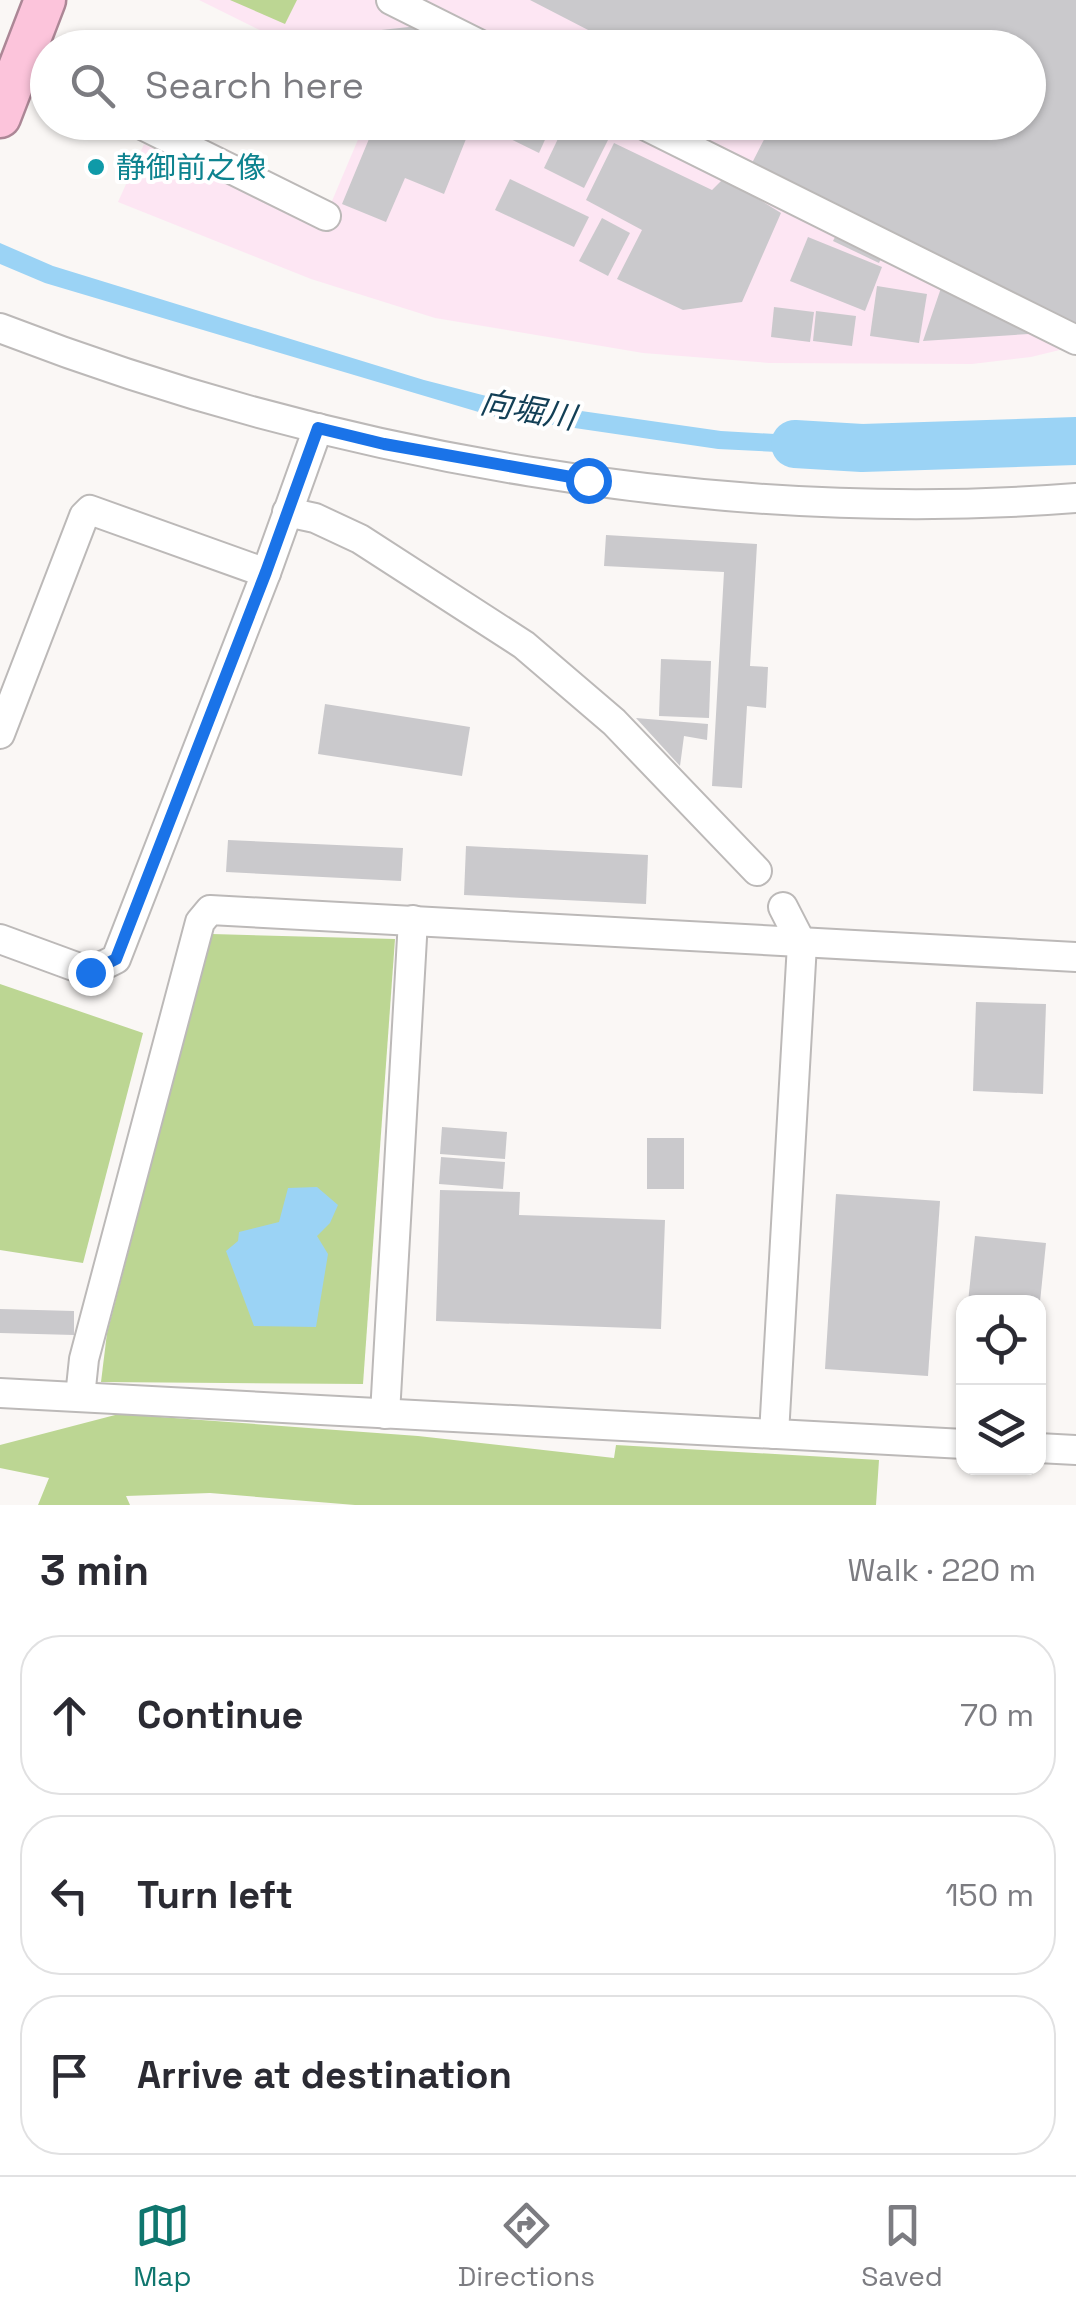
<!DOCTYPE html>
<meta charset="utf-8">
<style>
body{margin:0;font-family:"Space Grotesk","Noto Sans JP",sans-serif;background:#f2f2f3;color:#2b2b33}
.controls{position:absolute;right:30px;bottom:30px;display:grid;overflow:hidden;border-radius:20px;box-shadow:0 2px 8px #0004}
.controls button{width:90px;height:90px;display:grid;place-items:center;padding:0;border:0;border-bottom:2px solid #e1e1e2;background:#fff;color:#2b2b33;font:50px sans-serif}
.stop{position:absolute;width:30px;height:30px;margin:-22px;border:8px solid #1a73e8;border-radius:50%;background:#fff}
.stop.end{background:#1a73e8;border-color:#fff;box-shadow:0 2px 10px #0008}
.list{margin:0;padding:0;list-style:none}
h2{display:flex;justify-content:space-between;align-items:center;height:130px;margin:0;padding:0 40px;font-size:42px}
h2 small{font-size:32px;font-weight:400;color:#7c7c81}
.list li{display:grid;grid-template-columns:65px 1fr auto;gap:30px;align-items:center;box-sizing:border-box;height:160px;margin:0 20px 20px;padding:0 20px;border:2px solid #e1e1e2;border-radius:40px}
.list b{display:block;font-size:38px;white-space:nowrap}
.list em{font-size:32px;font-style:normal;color:#7c7c81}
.icon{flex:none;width:55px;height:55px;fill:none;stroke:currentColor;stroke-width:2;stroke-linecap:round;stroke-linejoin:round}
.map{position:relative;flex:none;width:1076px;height:1505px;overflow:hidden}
.search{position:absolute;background:#fff;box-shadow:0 2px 8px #0004;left:30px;right:30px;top:30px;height:110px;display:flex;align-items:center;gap:25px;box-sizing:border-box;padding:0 35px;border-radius:55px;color:#7c7c81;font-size:38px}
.sheet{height:670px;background:#fff}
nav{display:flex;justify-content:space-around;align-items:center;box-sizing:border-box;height:140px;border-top:2px solid #e1e1e2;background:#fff;font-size:28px;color:#7c7c81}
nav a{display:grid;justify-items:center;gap:5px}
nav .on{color:#0f766e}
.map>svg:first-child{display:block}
</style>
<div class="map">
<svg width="1076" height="1505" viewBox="0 0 1076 1505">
<rect width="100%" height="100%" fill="#faf7f5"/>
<polygon fill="#fde6f3" points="199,0 1076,0 1076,346 1031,357 972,364 769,363 643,353 435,318 311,279 118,202 144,144 321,227 365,123 1028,122 1028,48 294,47"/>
<g fill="#bcd693">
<polygon points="230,0 297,0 285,24"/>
<polygon points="212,934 395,939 363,1384 101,1382 107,1333"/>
<polygon points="0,984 143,1033 83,1263 0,1250"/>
<polygon points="119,1414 418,1436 614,1458 616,1445 879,1460 876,1505 355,1505 210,1493 126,1496 130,1505 38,1505 49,1478 0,1468 0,1445"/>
</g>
<g fill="#9bd3f5">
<polygon points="0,243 53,266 424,380 498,399 721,431 861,439 859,456 718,449 492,416 45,283 0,264"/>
<polygon points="317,1187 338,1205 330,1223 317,1236 328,1254 316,1327 254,1326 226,1251 238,1241 239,1232 279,1222 288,1188"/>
</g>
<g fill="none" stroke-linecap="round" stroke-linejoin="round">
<polyline stroke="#9bd3f5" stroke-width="48" points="795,444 862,448 1076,441"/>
</g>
<g fill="#cac9cc">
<polygon points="530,0 1076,0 1076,327 752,163 773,122 1028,122 1028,48 623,48"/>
<polygon points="418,26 445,38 448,48 368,48 372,31"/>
<polygon points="376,122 426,122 466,139 444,194 405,178 386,222 342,204"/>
<polygon points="476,122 553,122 539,153"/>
<polygon points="566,122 578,122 609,138 584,188 544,168"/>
<polygon points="614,143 712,190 724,178 781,213 742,302 683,310 617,279 642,230 586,200"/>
<polygon points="510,179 589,217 574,247 495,210"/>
<polygon points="602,218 630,233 608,276 579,261"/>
<polygon points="839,229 885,250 879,263 833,241"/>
<polygon points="808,237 882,267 865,311 790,281"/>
<polygon points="942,285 1013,321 1029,334 923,341"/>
<polygon points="877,286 927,294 919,343 870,336"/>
<polygon points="774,307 814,312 810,342 771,337"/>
<polygon points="816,311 856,316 852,346 813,341"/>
<polygon points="606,535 757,544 750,666 768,667 766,708 747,706 742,788 712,786 724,572 604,566"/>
<polygon points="661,659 711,661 709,718 659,716"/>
<polygon points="325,704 470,727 462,776 318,754"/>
<polygon points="636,718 708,724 707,740 684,736 680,766"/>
<polygon points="228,840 403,848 401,881 226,872"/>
<polygon points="466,846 648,855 646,904 464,895"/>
<polygon points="976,1002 1046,1004 1043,1094 973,1091"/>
<polygon points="442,1127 507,1132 505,1159 440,1154"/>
<rect x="647" y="1138" width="37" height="51"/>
<polygon points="441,1157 505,1162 503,1189 439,1184"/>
<polygon points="440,1190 520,1192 519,1215 665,1220 661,1329 436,1321"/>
<polygon points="836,1194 940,1201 928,1376 825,1369"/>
<polygon points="975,1236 1046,1243 1040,1302 968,1302"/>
<polygon points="0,1309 74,1311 74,1335 0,1333"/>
</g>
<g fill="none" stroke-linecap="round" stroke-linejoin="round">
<defs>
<g id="minor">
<polyline points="391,0 487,48"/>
<polyline points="20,66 48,79"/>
<polyline points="136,122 326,216"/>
<polyline points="638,122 1076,340"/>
<path d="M0,328C330,456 723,526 1076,498"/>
<polyline points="287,512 315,518 360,539 524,645 614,722 757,871"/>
<polyline points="0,734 84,516 90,510 266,573"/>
<polyline points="0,939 90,972 116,959 266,573 318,428"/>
<polyline points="0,1393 964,1444"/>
<polyline points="80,1397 84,1359 200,922 210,910 1076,957"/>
<polyline points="385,1414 413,920"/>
<polyline points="774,1434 802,944 783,907"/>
<polyline points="1038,1448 1076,1450"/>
</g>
<polyline id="highway" points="0,117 45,0"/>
</defs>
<use href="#minor" stroke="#bcb9b8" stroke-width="32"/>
<use href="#highway" stroke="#ac8796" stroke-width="45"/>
<use href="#minor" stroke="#fff" stroke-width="28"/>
<use href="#highway" stroke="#fcc4db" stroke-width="40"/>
</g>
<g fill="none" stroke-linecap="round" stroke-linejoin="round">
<polyline stroke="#1a73e8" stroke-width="12" points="90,972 116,959 266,572 318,428 384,444 588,480"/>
</g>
<circle fill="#0f9aa8" stroke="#fff" stroke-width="4" cx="96" cy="167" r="10"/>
<g text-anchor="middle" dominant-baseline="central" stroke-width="8" stroke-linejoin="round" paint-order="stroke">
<g font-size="30" fill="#0d838f" stroke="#fff" text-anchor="start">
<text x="116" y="167">静御前之像</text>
</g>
<g font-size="32" font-style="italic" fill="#123f56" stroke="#fff">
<text transform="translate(528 410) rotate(10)">向堀川</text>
</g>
</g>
</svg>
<div class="controls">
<button><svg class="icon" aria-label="locate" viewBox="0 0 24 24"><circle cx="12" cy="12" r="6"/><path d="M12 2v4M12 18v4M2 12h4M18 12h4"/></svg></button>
<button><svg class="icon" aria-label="layers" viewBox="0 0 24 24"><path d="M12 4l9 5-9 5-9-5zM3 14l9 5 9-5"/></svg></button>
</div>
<div class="stop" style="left:588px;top:480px"></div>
<div class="stop end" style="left:90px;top:972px"></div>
<div class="search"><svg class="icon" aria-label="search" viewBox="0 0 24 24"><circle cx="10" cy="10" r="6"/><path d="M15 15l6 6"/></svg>Search here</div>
</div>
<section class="sheet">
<h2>3 min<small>Walk · 220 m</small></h2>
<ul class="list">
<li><svg class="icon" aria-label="ahead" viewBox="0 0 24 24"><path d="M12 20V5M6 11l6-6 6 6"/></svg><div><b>Continue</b></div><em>70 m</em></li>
<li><svg class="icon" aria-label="left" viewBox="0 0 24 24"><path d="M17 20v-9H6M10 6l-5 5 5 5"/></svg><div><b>Turn left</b></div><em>150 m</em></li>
<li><svg class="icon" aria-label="arrive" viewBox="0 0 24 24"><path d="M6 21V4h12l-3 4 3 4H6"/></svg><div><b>Arrive at destination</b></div></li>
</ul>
</section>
<nav>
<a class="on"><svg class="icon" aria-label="map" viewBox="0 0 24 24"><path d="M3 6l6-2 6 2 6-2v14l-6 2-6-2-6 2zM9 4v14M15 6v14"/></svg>Map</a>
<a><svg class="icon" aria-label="directions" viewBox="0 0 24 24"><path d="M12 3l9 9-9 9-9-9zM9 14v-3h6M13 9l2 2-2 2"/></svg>Directions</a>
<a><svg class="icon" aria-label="saved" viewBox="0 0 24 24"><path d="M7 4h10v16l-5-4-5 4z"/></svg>Saved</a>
</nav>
